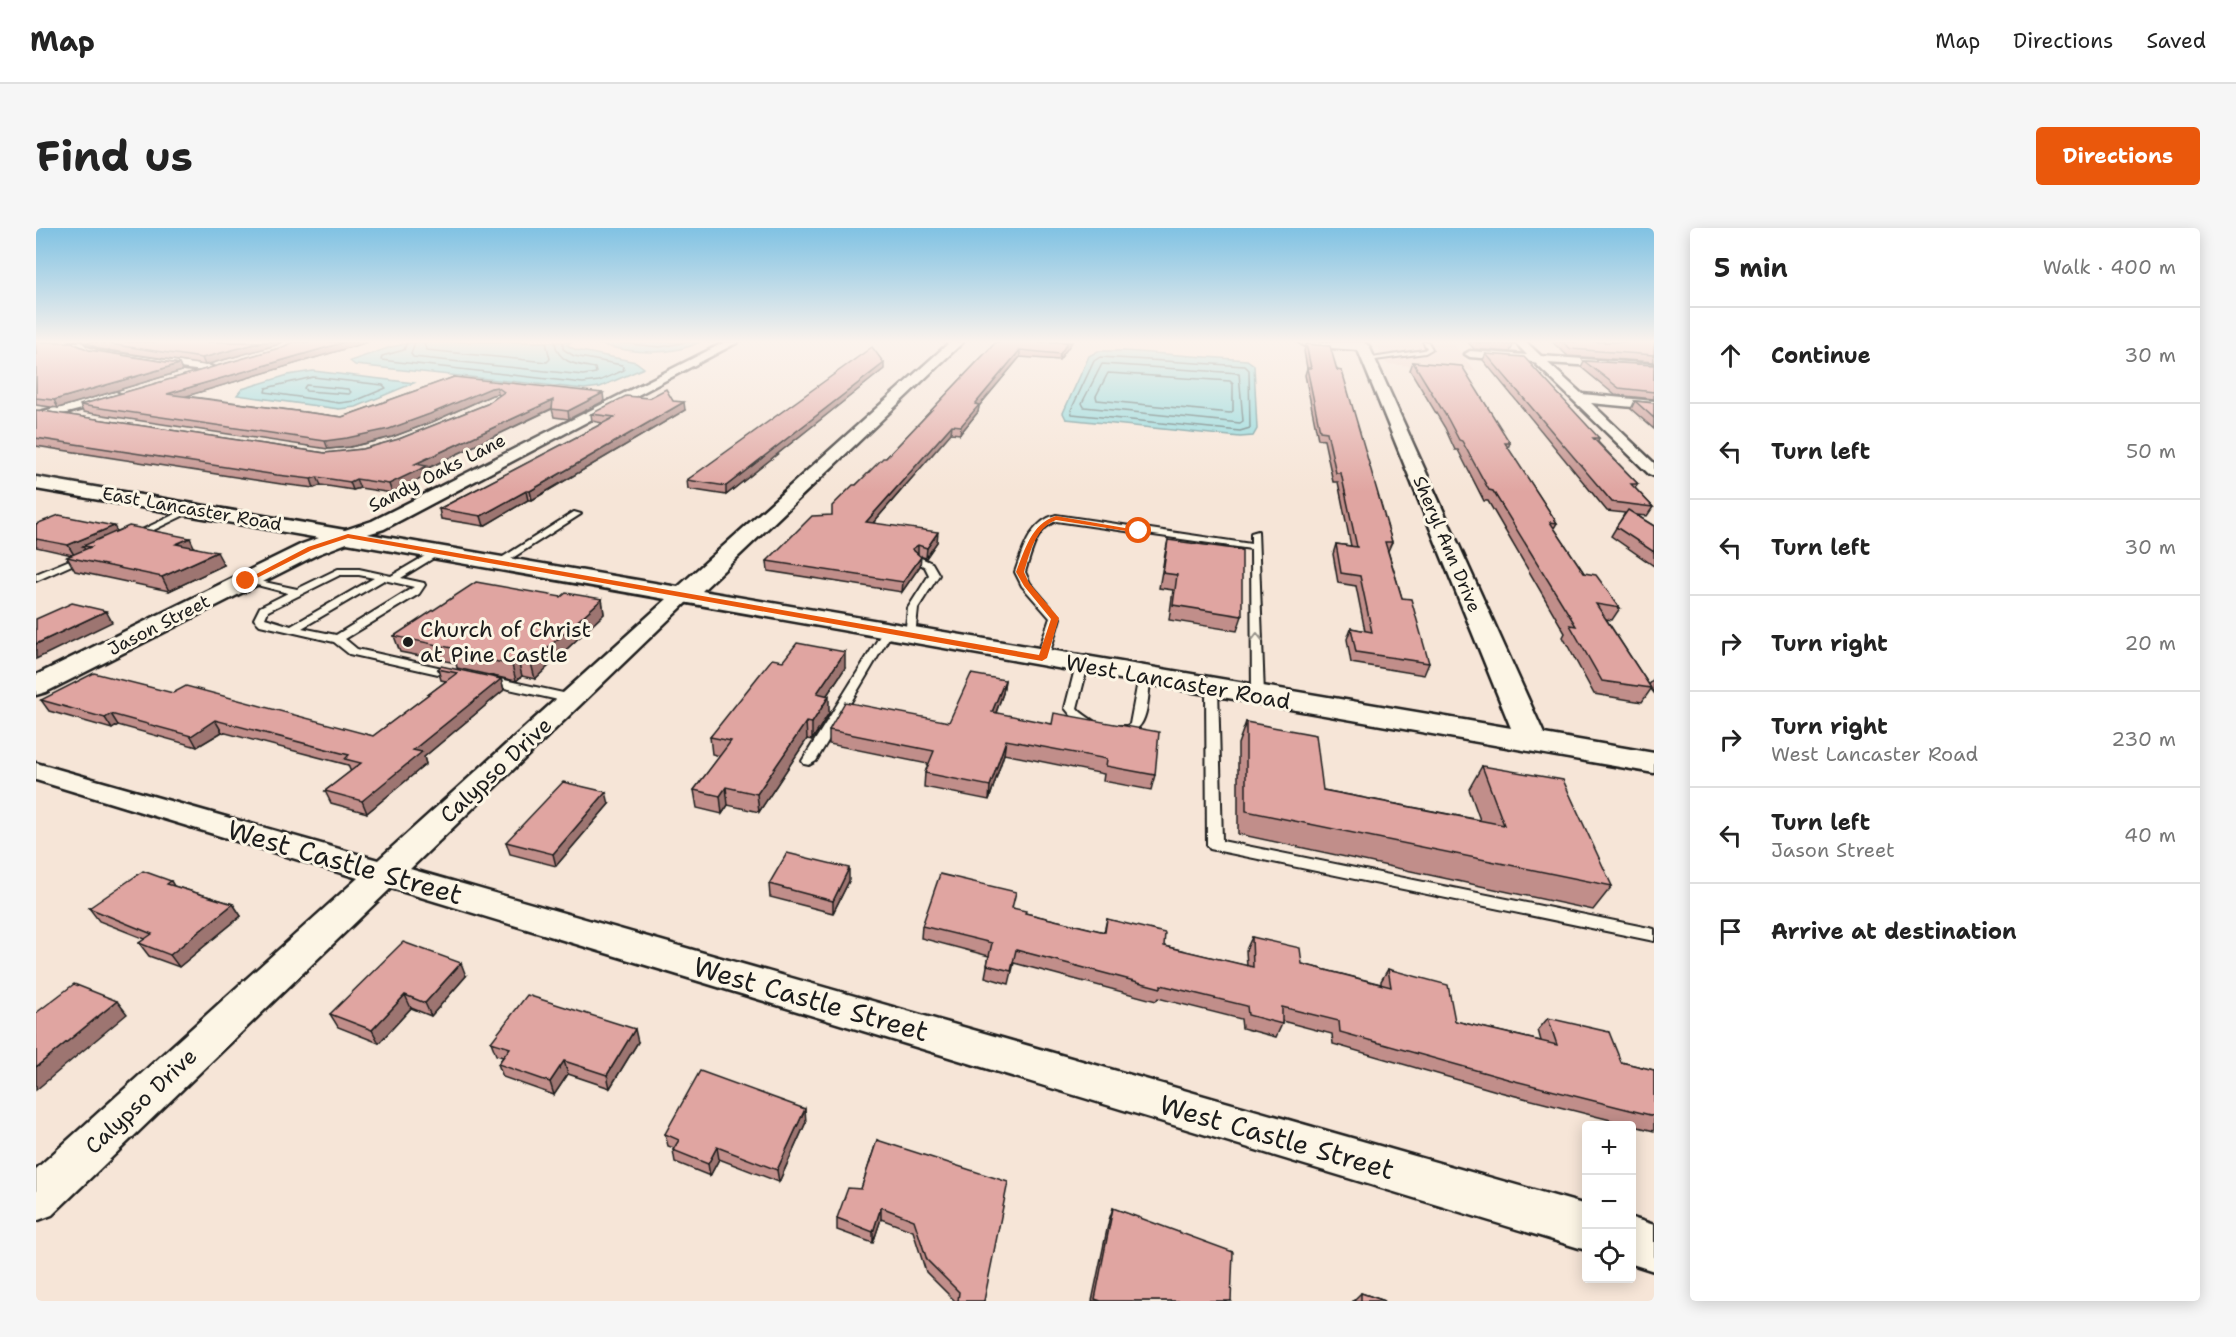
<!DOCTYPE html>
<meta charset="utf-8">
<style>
body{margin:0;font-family:"Shantell Sans",sans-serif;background:#f6f6f6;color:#222}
.controls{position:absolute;right:18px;bottom:18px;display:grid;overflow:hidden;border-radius:6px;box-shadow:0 3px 15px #0003}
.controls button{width:54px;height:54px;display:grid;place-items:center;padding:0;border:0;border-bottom:2px solid #e0e0e0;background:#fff;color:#222;font:30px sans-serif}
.stop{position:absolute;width:18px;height:18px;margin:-14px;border:4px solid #ea580c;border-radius:50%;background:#fff}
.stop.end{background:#ea580c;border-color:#fff;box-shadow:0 2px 6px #0008}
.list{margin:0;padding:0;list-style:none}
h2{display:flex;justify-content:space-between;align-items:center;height:78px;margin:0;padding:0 24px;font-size:26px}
h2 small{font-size:20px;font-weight:400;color:#767676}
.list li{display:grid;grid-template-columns:39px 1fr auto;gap:18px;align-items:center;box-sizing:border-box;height:96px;padding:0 24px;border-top:2px solid #e0e0e0}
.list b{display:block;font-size:22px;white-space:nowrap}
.list p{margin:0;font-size:20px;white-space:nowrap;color:#767676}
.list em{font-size:20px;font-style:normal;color:#767676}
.icon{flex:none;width:33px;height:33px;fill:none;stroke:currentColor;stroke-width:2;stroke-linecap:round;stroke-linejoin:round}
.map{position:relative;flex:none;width:1618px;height:1073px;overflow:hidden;border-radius:6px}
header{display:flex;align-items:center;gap:36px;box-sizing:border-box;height:84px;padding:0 30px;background:#fff;border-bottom:2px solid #e0e0e0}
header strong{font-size:28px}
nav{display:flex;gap:33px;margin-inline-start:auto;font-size:21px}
.intro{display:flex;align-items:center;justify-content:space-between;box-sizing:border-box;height:144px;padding:0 36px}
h1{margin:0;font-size:42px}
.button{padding:15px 27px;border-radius:6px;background:#ea580c;color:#fff;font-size:21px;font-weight:700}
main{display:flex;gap:36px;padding:0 36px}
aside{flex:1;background:#fff;border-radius:6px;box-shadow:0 3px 15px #0003}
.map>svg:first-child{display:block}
</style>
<header>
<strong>Map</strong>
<nav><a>Map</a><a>Directions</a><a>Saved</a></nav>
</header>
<div class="intro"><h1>Find us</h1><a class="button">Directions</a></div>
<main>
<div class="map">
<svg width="1618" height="1073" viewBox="0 0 1618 1073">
<rect width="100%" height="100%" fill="#f6e5d7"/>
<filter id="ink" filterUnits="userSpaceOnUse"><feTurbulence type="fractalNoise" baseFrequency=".0167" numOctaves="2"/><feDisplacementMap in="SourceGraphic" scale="12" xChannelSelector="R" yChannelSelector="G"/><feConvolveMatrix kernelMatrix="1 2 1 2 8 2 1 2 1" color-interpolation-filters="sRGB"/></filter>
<g filter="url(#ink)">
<polygon fill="#efd2c7" points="1314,114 1416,114 1439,143 1351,136 1340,116"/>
<g fill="#85d7dc" stroke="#5b8c8f" stroke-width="1.5">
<polygon points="378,114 535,114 531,117 540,122 600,134 608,140 564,159 548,161 319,137 314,133 355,119"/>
<path d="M564,114H664C633,129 595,125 562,116Z"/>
<polygon points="1062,123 1088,123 1211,132 1218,137 1221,201 1217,208 1204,209 1030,191 1027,185 1053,128"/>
<polygon points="277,143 378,155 320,179 303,181 201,167 206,161 252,147"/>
</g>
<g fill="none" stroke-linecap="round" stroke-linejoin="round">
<g stroke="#466769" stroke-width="1.5">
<polyline points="371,114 368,122 346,128 345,132 547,155 563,153 588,142 586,137 538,128 527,121 527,114"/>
<path d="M379,114L375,126L377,129L547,147L560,145L559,140C542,137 521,135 519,114"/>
<polyline points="388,114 390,122 511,134 514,131 510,114"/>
<polyline points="576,114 624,119 651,114"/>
<polygon points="1064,129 1209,138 1213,142 1214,200 1204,203 1036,186 1035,182 1058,133"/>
<polygon points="1066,136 1203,145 1207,193 1204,195 1048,179 1046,175"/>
<polygon points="1072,145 1194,153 1197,156 1197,183 1194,185 1061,172 1060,168"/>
<polygon points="277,149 347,157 350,160 319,173 303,175 229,164 230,160"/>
<polygon points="270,157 312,161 315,164 313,166 270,163 268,160"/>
</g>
<defs>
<g id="lane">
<polygon points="1387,114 1392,114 1396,121 1389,125 1332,133 1329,131 1388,122 1391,120"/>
<polygon points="154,279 161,281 97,312 89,310"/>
<polygon points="538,284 545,286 467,336 459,334"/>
<path d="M1020,287L1215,316V305L1222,303L1228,467L1226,470L1222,471L1216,467L1215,321L1020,293C1000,300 995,326 989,344L994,355L1024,390L1012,431L1006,434L1002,433L1000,431L1014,390L986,358L979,344C987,322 994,294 1020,287Z"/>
<path d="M401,321L409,323L365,350L388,355L389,357L383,366L309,411L321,421L424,444L426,446L424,448L420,450L313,426L298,414L224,397L218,391L224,379L252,365L205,353L210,350L261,361L302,341H323L355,348ZM304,347H323L338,350L255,398L229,390L232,383ZM348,352L378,359L300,407L266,400Z"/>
<polygon points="48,326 56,328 0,353 0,346"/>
<polygon points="883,329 896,335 903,347 882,380 879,408 874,411 869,408 872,380 893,347 889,339 878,332"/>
<polygon points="852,400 857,403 780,533 773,537 768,536 766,533 847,403"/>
<path d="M1046,434L1052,437L1041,480C1047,488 1056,490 1062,497L1056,501L1042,496L1029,480L1040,437Z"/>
<path d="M1109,444L1115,448C1110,475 1115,513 1076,504L1075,501L1076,498H1091L1094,496L1103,448Z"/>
<polygon points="450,448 536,467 542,471 536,475 446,455 444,452"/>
<polygon points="1176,455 1182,459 1186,613 1618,701 1618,713 1174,621 1171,617 1170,459"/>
</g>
<g id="street">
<polygon points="34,114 45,114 51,119 64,123 174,138 180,141 174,144 62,129 43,123"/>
<polygon points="689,114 702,114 348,301 312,312 306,311 303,307 306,303 336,293"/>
<polygon points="1479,114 1490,114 1505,128 1618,136 1618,142 1512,135 1546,166 1618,173 1618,181 1555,175 1618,235 1618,248 1613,246 1498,134 1434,129 1429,126 1434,123 1491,127"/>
<polygon points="80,164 86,168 84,171 0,193 0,185"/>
<polygon points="648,360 655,362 658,366 655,370 374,641 1550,977 1550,1022 355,660 16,987 0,993 0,941 322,650 0,552 0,535 342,632 641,362"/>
<polygon points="1596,990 1618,997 1618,1043 1596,1036"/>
</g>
<polygon id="secondary" points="914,114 927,114 666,363 1475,500 1322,122 1269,118 1263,114 1327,114 1333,118 1508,506 1618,525 1618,545 311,315 282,326 10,464 0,467 0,447 266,316 283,310 0,261 0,249 642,359"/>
</defs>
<use href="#lane" stroke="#1c1c1c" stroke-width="4"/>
<use href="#street" stroke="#1c1c1c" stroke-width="5"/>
<use href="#secondary" stroke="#1c1c1c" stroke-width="5"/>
<use href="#lane" fill="#fcf5e5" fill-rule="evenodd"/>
<use href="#street" fill="#fcf5e5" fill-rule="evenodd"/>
<use href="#secondary" fill="#fcf5e5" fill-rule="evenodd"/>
</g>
<g fill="#c18e8a" stroke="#1c1c1c" stroke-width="1.5">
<polygon points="0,114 39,116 53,122 143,136 146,143 22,180 0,177"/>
<polygon points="49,114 246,114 240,117 169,137 64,121"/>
<polygon points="257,114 332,114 150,168 306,189 418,149 568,173 533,191 518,189 516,181 392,240 394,246 356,265 324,260 317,262 285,257 278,260 245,256 0,218 0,182 289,225 327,221 363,211 451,176 464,167 462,166 456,167 396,194 356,209 314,219 292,221 47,184 44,177 247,119"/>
<polygon points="960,114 1036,114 1023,132 984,129 943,178 942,184 924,206 915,205 837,295 901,314 890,330 883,328 884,338 866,364 732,343 731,333 796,287 820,257 850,230"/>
<polygon points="1432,114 1474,114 1477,117 1474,124 1438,121"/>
<polygon points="1516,114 1618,114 1618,134 1532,128"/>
<polygon points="1270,116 1301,142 1356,314 1352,323 1366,370 1393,435 1388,447 1315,435 1311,411 1315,400 1329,403 1320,358 1302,355 1297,326 1300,316 1315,318 1302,254 1297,254 1288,212 1282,211 1269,147 1271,140 1268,123"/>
<polygon points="1450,126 1563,210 1562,214 1602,256 1599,260 1617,279 1611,288 1600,287 1618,298 1618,338 1575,308 1589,285 1571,283 1447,132"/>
<polygon points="1548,133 1618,137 1618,171 1579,167 1545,139"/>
<polygon points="1377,134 1474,215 1472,220 1521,295 1518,300 1548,345 1584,380 1576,392 1570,391 1613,457 1618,450 1618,465 1615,461 1606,474 1558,466 1527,409 1529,405 1452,273 1448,273 1422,222 1419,222 1409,200 1374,142"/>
<polygon points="848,141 690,267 652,261 651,252"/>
<polygon points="637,173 649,182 496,272 492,272 448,298 405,291 403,281 567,195 556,193 555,186"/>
<polygon points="1599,173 1618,175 1618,201 1595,181"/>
<polygon points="0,296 81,303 159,319 188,337 133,363 39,343 31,329 36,327 0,319"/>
<polygon points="1132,312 1206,388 1201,403 1133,392 1137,362 1123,360 1129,326"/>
<polygon points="525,369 566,371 568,386 499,451 486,448 480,453 421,440 420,435 364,424 358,408"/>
<polygon points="747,433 809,440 791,467 793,485 776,512 771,511 723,584 692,577 686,586 661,580 658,562 684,528 676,526 674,509"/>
<polygon points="402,441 465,451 468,462 388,529 390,536 331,585 295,575 289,563 315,543 314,542 312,537 186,504 161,519 82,497 76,501 13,483 5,472 137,465 337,508 410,453 405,452"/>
<polygon points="969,452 967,465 960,485 1119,547 1115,562 1067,553 1068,546 968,526 953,572 888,559 889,545 892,536 793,516 793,502 913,494"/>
<polygon points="1210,494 1287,562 1444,592 1433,561 1446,538 1576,658 1557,682 1202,606 1202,516"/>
<polygon points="573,576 520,638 474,626 470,614"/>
<polygon points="135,653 138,658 197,676 205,688 143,739 113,728 103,715 109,711 63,693 53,680"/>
<polygon points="813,653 797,685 734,669 733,656"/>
<polygon points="977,680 989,685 1068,704 1071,691 1128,718 1211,738 1210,722 1216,709 1266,736 1345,756 1345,753 1352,741 1419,793 1505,813 1502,802 1512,790 1585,834 1618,842 1618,903 1464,864 1297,816 1296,806 1246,793 1246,796 1240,809 1206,800 1205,791 1122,770 1120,773 978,735 973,756 949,749 953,728 885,710 886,698"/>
<polygon points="430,748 395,788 375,780 343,815 302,799 294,786"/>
<polygon points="455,814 602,814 574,860 532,846 518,867 467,849 462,836 467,829 460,827"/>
<polygon points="770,894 743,954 683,931 674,948 639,934 637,922 638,920 632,918 629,906"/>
<polygon points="841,912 948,1073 919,1073 890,1044 877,1003 845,991 837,1015 801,1002 801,990 825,961"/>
<polygon points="1077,980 1195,1073 1056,1073 1073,992"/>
<polygon points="1325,1065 1349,1073 1317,1073"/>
</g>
<g fill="#9d7471" stroke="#1c1c1c" stroke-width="1.5">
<polygon points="226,114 246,114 240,117 169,137 166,130"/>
<polygon points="309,114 332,114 134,173 131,166"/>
<polygon points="1032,114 1036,114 1023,132 1024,126"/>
<polygon points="984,122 984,129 943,178 942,184 924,206 925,198 939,176"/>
<polygon points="848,135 848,141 690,267 690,258"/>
<polygon points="143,136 146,143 22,180 18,172"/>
<polygon points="461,159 462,166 456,167 396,194 356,209 314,219 292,221 289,213 455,160"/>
<polygon points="567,165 568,173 533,191 532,183"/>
<polygon points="517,172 519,179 392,240 394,246 356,265 353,256 379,236"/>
<polygon points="648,174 649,182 496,272 494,263"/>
<polygon points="916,197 915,205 830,303 830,294"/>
<polygon points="281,249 285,257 278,260 275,251"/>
<polygon points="320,251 324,260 317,262 314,254"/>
<polygon points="490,263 492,272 448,298 445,288"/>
<polygon points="78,298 83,307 47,318 49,322 38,327 32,317"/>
<polygon points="902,304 901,314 890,330 891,320"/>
<polygon points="154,310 160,323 140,316"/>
<polygon points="882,317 882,327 876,321"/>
<polygon points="181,324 188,337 133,363 126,349"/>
<polygon points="885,329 884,338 866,364 867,354"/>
<polygon points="566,371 568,386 499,451 495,435"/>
<polygon points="70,383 76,394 0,431 0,416"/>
<polygon points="809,424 809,440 781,482 781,465"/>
<polygon points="482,432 486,448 480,453 476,437"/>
<polygon points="465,451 468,462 388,529 390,536 331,585 326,573 377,522"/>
<polygon points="969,452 967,465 955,498 956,484"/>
<polygon points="793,468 793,485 776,512 776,495"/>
<polygon points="75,486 82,497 76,501 69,490"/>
<polygon points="179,492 186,504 161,519 155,508"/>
<polygon points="770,494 771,511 723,584 721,566"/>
<polygon points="970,512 968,526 953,572 954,558"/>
<polygon points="690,559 692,577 686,586 684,568"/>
<polygon points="570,564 573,576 520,638 517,626"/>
<polygon points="813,640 813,653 797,685 797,673"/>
<polygon points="197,676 205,688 143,739 134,727"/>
<polygon points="425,735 430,748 395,788 389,775"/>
<polygon points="369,767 375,780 343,815 336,802"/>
<polygon points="81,773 91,786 0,862 0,839"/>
<polygon points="599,801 602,814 574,860 571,847"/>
<polygon points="528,833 532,846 518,867 514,854"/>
<polygon points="769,881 770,894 743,954 741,942"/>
<polygon points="681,919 683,931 674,948 672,936"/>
<polygon points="845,979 845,991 837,1015 837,1004"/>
</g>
<g fill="#e0a5a1" stroke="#1c1c1c" stroke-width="1.5">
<polygon points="0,114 36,114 39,116 53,122 143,136 18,172 0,170"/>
<polygon points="60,114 226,114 166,130"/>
<polygon points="257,114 309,114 131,166 306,189 418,149 567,165 532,183 516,181 517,172 379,236 391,238 353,256 320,251 314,254 281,249 275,251 241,247 0,210 0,182 289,225 327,221 363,211 451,176 468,164 461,159 455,160 394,186 353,201 311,210 289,213 44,177 247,119"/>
<polygon points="960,114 1032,114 1024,126 984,122 939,176 943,177 925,198 916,197 830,294 902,304 891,320 882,317 876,321 885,329 867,354 731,333 776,288 796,287 796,278 817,257 820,257 847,230 850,230"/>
<polygon points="1440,114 1474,114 1477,117 1441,115"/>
<polygon points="1526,114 1618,114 1618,127 1535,121"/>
<polygon points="1270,116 1294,118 1301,142 1306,143 1356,314 1349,314 1366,370 1375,371 1393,435 1320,424 1315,400 1336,404 1324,348 1305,345 1300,316 1321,319 1305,245 1300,245 1291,204 1284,203 1271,140 1275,140"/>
<polygon points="836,119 848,135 690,258 651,252"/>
<polygon points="1450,126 1488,129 1563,210 1557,210 1602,256 1595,256 1617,279 1576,274"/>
<polygon points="1548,133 1618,137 1618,164 1583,160"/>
<polygon points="1377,134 1426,138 1474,215 1469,215 1521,295 1514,294 1548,345 1560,347 1584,380 1560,376 1615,460 1566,453 1534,397 1540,398 1457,263 1453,262 1426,213 1423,212 1412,191"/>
<polygon points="630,161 637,173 648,174 494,263 490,263 445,288 403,281 579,189 555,186 590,168 613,170"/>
<polygon points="1599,173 1618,175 1618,190"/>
<polygon points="1592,282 1618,298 1618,324 1580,299"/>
<polygon points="23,287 78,298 32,317 0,311 0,296"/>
<polygon points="93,298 154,310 140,316 181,324 126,349 31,329 55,319 47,318"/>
<polygon points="1132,312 1206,322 1206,388 1137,377 1141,347 1127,345"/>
<polygon points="440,354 525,369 530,365 566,371 495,435 482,432 476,437 416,424 421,421 358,408"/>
<polygon points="36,375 70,383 0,416 0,391"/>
<polygon points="761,415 809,424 781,465 793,468 776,495 770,494 721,566 690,559 684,568 658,562 695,513 674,509 736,431 747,433"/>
<polygon points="405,438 465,451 377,522 386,524 326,573 289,563 325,535 309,531 313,527 179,492 155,508 75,486 69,490 5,472 58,445 137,465 150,458 337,508 421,445 402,441"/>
<polygon points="935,446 969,452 956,484 1016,496 1018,485 1123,504 1119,547 1070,538 1071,531 970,512 954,558 889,545 898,523 793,502 809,474 913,494"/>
<polygon points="1210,494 1280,507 1287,562 1468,597 1446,538 1527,552 1576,658 1210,583"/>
<polygon points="527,554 570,564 517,626 470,614"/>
<polygon points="751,625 813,640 797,673 733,656"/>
<polygon points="107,643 135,653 131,656 197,676 134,727 103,715 116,706 53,680"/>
<polygon points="904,646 980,664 976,680 990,683 989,685 1069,704 1071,691 1129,705 1128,718 1217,739 1216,709 1264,720 1266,736 1355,759 1352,741 1412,757 1419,793 1521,817 1512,790 1573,804 1585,834 1618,842 1618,888 1475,852 1304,804 1303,793 1246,779 1246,796 1212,787 1211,778 1125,757 1125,760 980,722 975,743 951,737 956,715 886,698"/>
<polygon points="367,714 425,735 389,775 369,767 336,802 294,786"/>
<polygon points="38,756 81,773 0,839 0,785"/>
<polygon points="491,767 599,801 571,847 528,833 514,854 462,836 474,820 455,814"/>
<polygon points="664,843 769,881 741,942 681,919 672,936 637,922 643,912 629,906"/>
<polygon points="841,912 972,954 948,1073 922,1073 923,1064 891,1032 878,992 845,979 837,1004 801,990 812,960 825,961"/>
<polygon points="1077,980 1197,1024 1195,1073 1065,1073 1059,1071"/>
<polygon points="1325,1065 1349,1073 1325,1073"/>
</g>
<defs><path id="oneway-chevron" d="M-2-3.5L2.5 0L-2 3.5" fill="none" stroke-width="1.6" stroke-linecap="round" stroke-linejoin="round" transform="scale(1.5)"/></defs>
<use stroke="#97938b" href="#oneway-chevron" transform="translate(1221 409) rotate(-91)"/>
</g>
<linearGradient id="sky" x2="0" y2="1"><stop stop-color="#80c2e3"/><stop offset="0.43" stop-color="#fbf3ed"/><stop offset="1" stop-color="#fbf3ed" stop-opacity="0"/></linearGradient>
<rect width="1618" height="264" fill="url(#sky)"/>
<path fill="#ea580c" d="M1020,288L1106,303L1103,305L1020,292C999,300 994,325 988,344L993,355L1023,390L1011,430L1006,433L312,310L276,322L213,354L207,353L272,319L312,306L1003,427L1015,391L988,358L980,344C989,322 995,296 1020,288Z"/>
<circle fill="#1c1c1c" stroke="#fcf5e5" stroke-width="2" cx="372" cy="414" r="6"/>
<g text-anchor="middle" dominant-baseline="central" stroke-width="6" stroke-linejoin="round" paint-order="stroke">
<g font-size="18" fill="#1c1c1c" stroke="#fcf5e5">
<text transform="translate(401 245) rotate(-27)">Sandy Oaks Lane</text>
<text transform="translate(156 281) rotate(10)">East Lancaster Road</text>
<text transform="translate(1411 316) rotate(67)">Sheryl Ann Drive</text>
<text transform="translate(123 397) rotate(-27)">Jason Street</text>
</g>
<g font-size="22" fill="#1c1c1c" stroke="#fcf5e5" text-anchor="start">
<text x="384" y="401">Church of Christ<tspan x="384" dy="25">at Pine Castle</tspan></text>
</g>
<g font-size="22" fill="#1c1c1c" stroke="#fcf5e5">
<text transform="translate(1142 454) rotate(10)">West Lancaster Road</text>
<text transform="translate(460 542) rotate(-43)">Calypso Drive</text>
<text transform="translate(105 873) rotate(-43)">Calypso Drive</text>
</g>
<g font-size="27" fill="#1c1c1c" stroke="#fcf5e5">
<text transform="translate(309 634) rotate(16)">West Castle Street</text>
<text transform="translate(775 771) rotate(16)">West Castle Street</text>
<text transform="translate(1241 909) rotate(16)">West Castle Street</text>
</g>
</g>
</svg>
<div class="controls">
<button>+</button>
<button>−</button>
<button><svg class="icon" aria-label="locate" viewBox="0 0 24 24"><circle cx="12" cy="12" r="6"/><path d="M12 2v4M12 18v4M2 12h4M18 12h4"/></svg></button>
</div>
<div class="stop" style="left:1103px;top:303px"></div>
<div class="stop end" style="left:210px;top:353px"></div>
</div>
<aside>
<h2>5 min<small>Walk · 400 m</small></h2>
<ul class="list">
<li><svg class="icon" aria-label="ahead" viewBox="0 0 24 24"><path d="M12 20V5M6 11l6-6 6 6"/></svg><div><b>Continue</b></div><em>30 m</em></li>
<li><svg class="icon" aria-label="left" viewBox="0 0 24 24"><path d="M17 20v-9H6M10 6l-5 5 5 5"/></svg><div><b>Turn left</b></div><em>50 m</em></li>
<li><svg class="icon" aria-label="left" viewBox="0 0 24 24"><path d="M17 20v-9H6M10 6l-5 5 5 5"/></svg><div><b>Turn left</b></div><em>30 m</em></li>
<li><svg class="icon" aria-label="right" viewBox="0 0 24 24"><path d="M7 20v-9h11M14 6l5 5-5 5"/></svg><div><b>Turn right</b></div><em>20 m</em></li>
<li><svg class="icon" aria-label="right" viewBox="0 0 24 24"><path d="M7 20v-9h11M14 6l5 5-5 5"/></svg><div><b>Turn right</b><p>West Lancaster Road</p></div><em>230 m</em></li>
<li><svg class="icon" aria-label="left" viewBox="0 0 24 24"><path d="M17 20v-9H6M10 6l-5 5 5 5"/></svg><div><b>Turn left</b><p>Jason Street</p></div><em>40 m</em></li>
<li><svg class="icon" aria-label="arrive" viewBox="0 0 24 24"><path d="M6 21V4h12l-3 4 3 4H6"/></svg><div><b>Arrive at destination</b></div></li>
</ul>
</aside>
</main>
